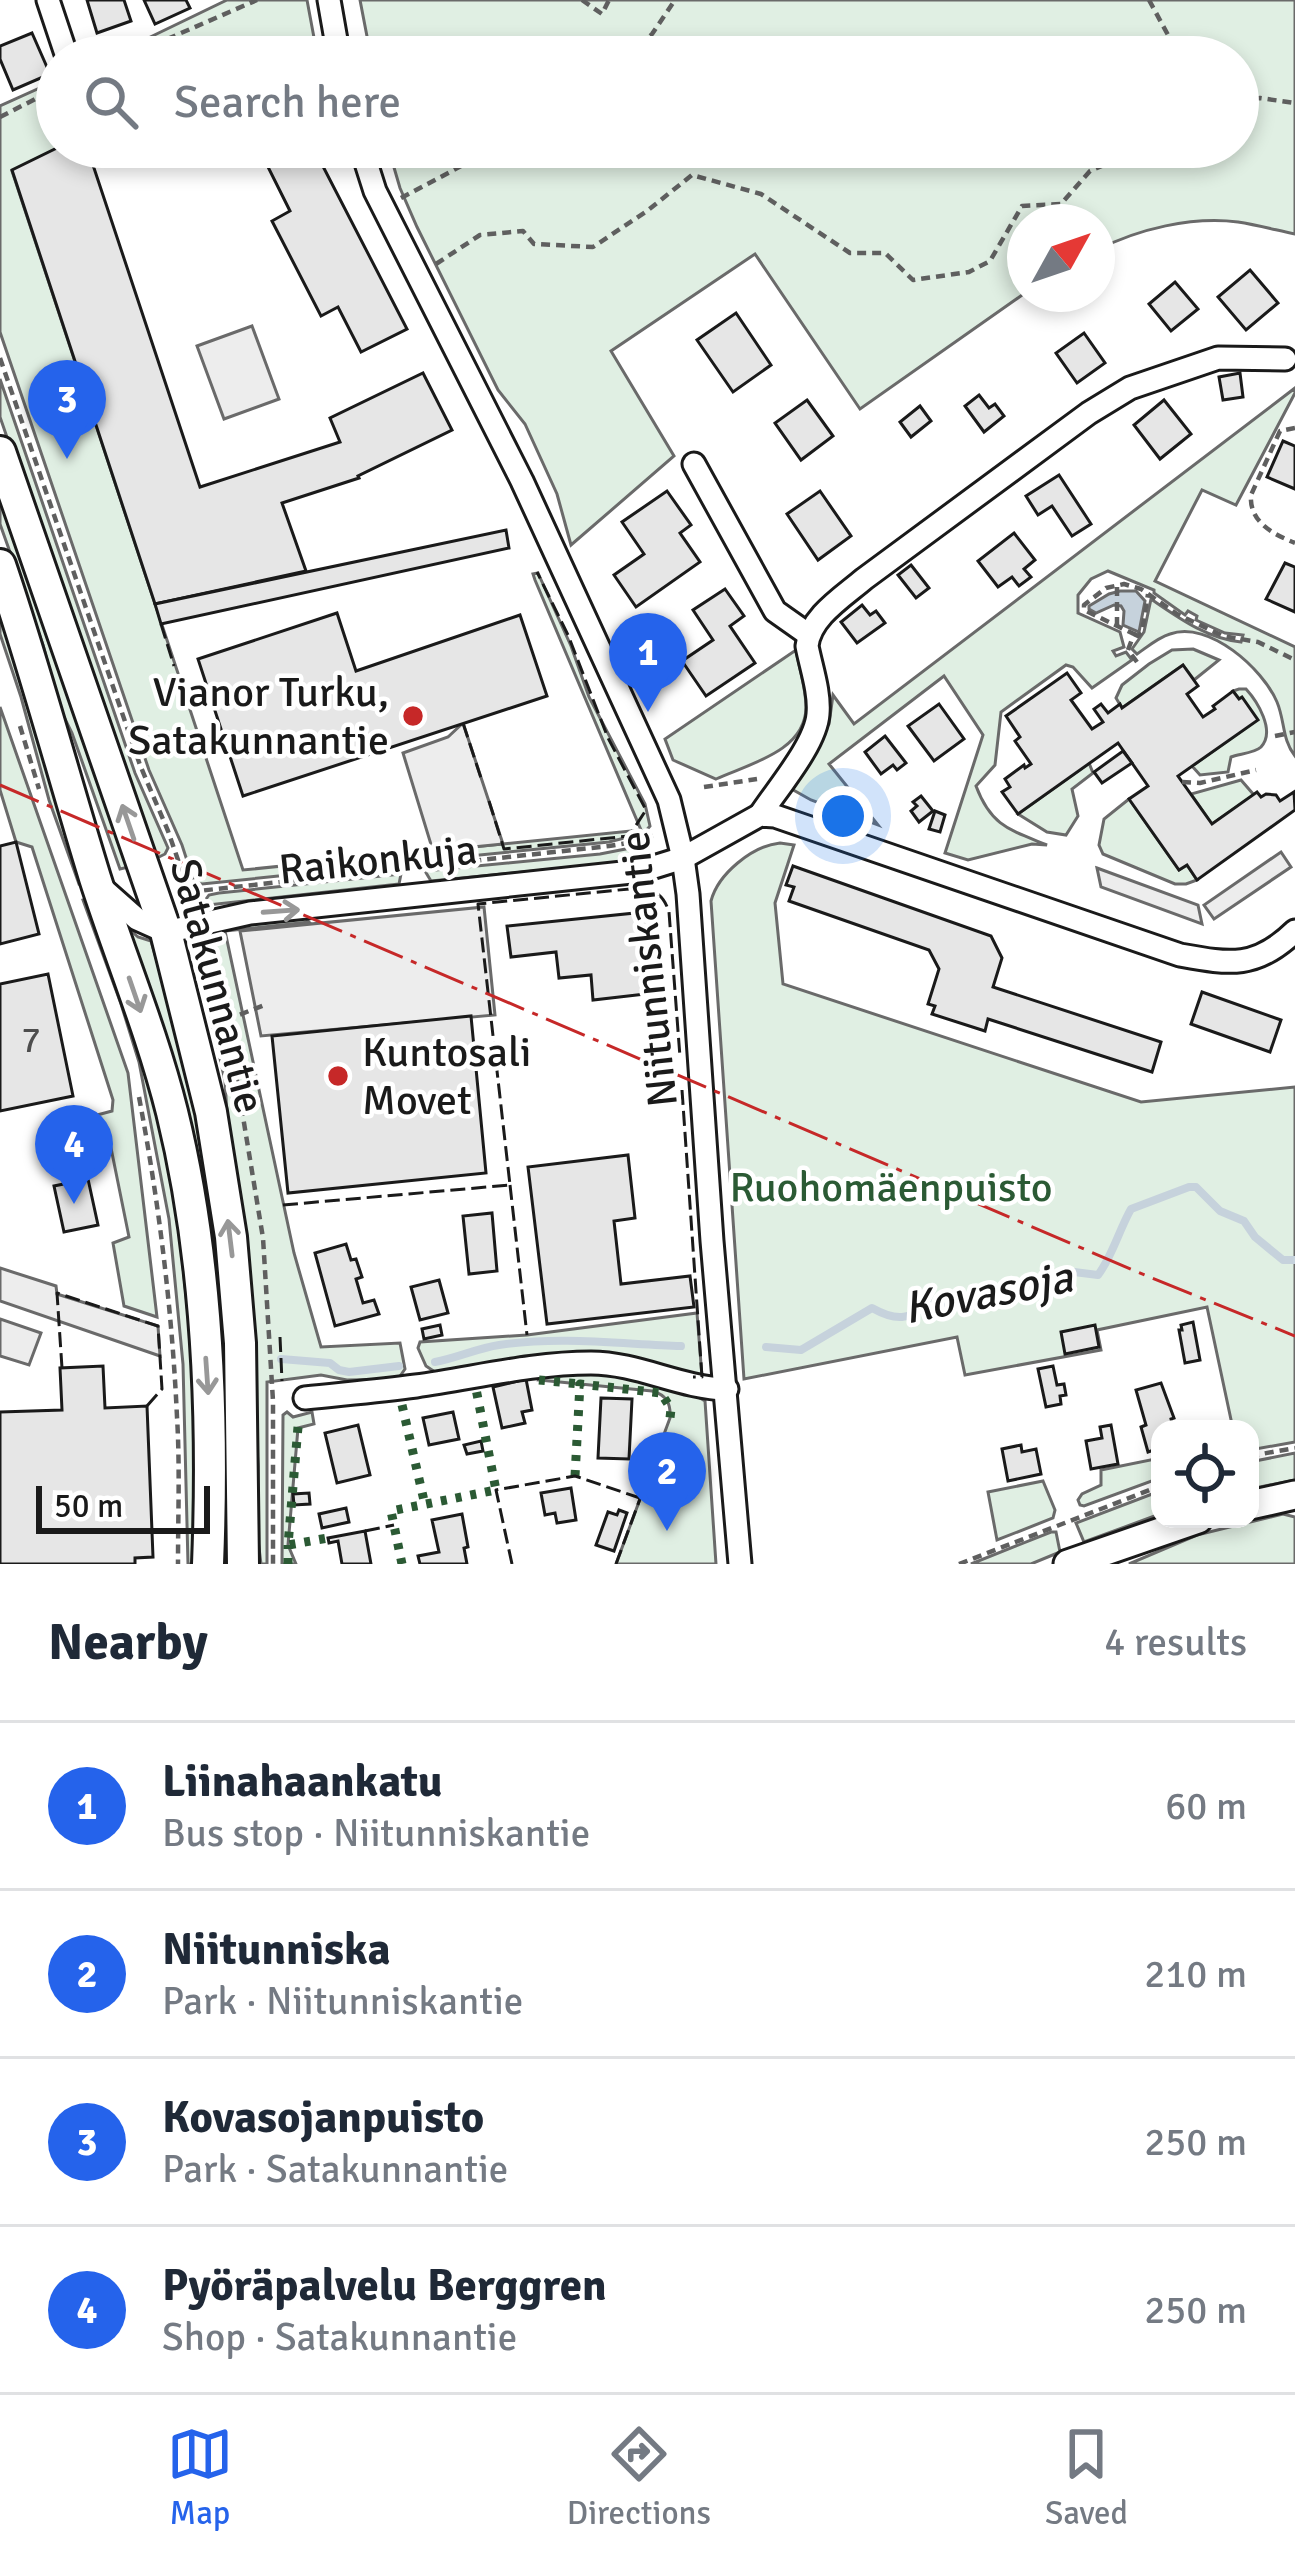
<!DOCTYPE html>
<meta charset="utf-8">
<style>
body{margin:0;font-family:Signika,sans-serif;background:#f2f2f3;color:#1f2937}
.controls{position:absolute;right:36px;bottom:36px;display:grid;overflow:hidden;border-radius:24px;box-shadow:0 6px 18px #0003}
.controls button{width:108px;height:108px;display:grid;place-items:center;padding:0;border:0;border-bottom:3px solid #e0e1e3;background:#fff;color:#1f2937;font:60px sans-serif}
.compass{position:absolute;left:1007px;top:204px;width:108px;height:108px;border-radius:50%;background:#fff;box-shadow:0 6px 18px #0003;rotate:50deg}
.scale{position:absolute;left:36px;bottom:30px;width:174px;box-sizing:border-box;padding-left:12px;border:6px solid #1a1a1a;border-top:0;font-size:33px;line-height:42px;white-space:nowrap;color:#1a1a1a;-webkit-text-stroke:9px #fff;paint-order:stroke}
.you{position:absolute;left:843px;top:816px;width:42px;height:42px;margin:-30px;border:9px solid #fff;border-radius:50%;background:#1a73e8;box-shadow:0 0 0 18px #1a73e833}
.badge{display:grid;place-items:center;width:78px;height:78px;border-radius:50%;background:#2563eb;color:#fff;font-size:39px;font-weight:700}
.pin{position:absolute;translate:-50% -99px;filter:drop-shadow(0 3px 6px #0008)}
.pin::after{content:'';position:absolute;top:63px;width:42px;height:36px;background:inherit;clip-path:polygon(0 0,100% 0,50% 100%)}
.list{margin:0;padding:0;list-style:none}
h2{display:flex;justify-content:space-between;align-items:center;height:156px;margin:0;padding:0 48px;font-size:51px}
h2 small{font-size:39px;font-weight:400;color:#747a83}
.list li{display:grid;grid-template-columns:78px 1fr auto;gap:36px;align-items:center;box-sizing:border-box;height:168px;padding:0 48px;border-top:3px solid #e0e1e3}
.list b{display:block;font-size:45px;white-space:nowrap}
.list p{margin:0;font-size:39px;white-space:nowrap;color:#747a83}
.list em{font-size:39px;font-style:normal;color:#747a83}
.icon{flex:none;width:66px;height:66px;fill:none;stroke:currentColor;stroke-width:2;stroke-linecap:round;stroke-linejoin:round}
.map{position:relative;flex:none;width:1295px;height:1564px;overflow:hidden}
.search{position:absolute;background:#fff;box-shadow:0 6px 18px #0003;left:36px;right:36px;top:36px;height:132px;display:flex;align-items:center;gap:30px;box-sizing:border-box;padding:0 42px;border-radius:66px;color:#747a83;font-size:45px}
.sheet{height:828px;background:#fff}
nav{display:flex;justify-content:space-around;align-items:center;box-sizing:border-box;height:168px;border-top:3px solid #e0e1e3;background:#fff;font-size:33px;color:#747a83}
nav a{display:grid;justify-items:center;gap:6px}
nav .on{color:#2563eb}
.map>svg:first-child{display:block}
</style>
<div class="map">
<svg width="1295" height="1564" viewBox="0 0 1295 1564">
<rect width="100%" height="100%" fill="#fff"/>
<g fill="#e0efe3" stroke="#6a6a6a" stroke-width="3">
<polygon points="227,0 307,0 315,43 307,53 303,53 293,42 288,41 252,57 109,57"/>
<path d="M360,0H1295V234C1276,230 1257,225 1238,222C1192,216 1138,229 1097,250V222H1025V293L860,409L755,254L611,351L674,456L571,545L557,494L525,424L498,390L417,227L400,188L388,147H1238V57H371Z"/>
<polygon points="42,87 47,100 57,95 57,147 60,147 12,171 243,870 390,855 397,862 395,864 202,884 194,882 182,845 149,770 0,332 0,106"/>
<polygon points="0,379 135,773 168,848 165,854 153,860 0,417"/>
<path d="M1295,388V393L1236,505L1202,490L1155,581L1295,647V756C1282,740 1285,721 1277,702C1263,669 1209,620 1170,634C1159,637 1147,647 1137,654L1132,649L1144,632L1151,599C1179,618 1206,638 1241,642L1243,635L1225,633L1196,620L1197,616L1188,611L1185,615L1154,593V590L1108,571L1091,579L1078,595V613L1120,632L1124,647L1113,651L1116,656L1126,652L1132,660L1092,688L1073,667L1066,665L1001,712L995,765L976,786C991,826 1010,830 1047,845L1032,844L968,860L945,853L983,735L944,676L829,764L878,825L811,800L788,787L829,724L833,695L854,724Z"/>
<polygon points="0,492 129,867 120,869 72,733 60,709 43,645 0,524"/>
<polygon points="538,573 571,646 589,697 645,804 650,826 644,833 609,842 429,860 433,851 641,830 535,580 533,574"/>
<polygon points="0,606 56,801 84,883 79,884 49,800 21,697 0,634"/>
<polygon points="1193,649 1219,660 1194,680 1183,665 1122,708 1116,698 1122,685 1149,664 1172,650"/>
<path d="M796,650C799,668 806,688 806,707C806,751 749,764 716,779L673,760L665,739Z"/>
<path d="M1239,689H1246C1257,701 1276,731 1261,747C1255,753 1238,754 1231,757L1228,772L1200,775L1192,766L1257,720L1242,698L1239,699L1233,691Z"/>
<polygon points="0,707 128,1073 157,1317 124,1306 113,1243 129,1237 111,1148 83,1153 78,1126 82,1119 112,1111 113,1100 32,847 16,842 0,790"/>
<polygon points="1089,763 1093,773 1072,789 1078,816 1066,835 1047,832 1018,814"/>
<polygon points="1241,780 1254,795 1212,824 1191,794"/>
<polygon points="1129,799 1179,870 1187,865 1197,880 1186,884 1175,884 1103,854 1099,845 1104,819"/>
<path d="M780,843L794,845L775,903L783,984L1141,1102L1295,1087V1442L1250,1450V1429H1233L1207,1307L1097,1330L1101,1350L965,1375L957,1337L744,1379L711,901C718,874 752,846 780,843Z"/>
<polygon points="636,847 642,855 615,863 431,881 425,871 600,854"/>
<polygon points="401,874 399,884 208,905 204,902 209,895 219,893"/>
<polygon points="89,898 156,1099 178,1219 198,1410 197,1564 188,1564 183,1364 169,1219 139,1062 121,1004 83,900"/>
<path d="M304,917L309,922L225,931L294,1253L321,1347L400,1343L405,1369L398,1379L347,1380L321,1375L267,1382V1564H261L257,1532L258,1466L253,1368L229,1146L225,1081L199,964L204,963L203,957L214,943L216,934C239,918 276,920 304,917Z"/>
<path d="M129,929L138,937L151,941C185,1052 210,1165 222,1281C231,1368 231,1457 232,1545L225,1544L223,1495L155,1008Z"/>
<polygon points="697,1313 702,1377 613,1360 438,1374 426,1366 418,1348 420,1342 527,1335"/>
<path d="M607,1370L693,1394L705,1401L716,1564H616L670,1418C671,1404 667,1395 652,1391L539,1380L544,1373Z"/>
<polygon points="287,1412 293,1417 312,1412 314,1424 298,1428 288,1545 296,1564 282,1564 283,1415"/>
<polygon points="1295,1453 1295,1480 1250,1489 1250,1462"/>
<polygon points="1160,1458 1160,1478 1084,1506 1080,1505 1078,1500 1082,1494 1101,1485 1101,1470"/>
<polygon points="1043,1481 1055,1510 1053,1518 997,1540 988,1492"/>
<polygon points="1160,1491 1160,1514 1084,1542 1076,1523"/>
<polygon points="1283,1514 1295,1517 1295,1564 1129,1564 1197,1535"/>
<polygon points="1051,1532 1056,1532 1060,1552 1031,1564 971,1564"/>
</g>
<g fill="#ededed" stroke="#6a6a6a" stroke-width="3">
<polygon points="252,326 279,399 224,419 197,346"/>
<polygon points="463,723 503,844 433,851 403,753 448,737"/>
<polygon points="1281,852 1291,867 1214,919 1204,905"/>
<polygon points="1097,868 1198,905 1202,924 1101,887"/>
<polygon points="484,907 495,1015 261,1036 240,931"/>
<polygon points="0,1268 56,1286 57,1294 158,1326 160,1356 0,1301"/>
<polygon points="0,1319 41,1333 29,1365 0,1356"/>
</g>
<polygon fill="#c6d2dc" stroke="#6a6a6a" stroke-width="3" points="1120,591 1136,591 1145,601 1139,632 1123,625 1124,611 1121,606 1114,605 1096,613 1089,609 1089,606 1109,594"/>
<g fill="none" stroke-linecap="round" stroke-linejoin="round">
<g stroke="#c6d2dc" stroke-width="8">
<path d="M766,1347L801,1350L872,1308C881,1313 891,1318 902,1317C926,1315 923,1295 951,1309L1048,1277H1056L1066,1271L1098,1275C1112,1257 1119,1230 1131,1209L1189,1187H1196L1220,1211L1244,1221L1255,1237L1283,1260H1295"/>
<polyline points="281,1359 330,1363 339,1370 349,1372 399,1366"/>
<path d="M435,1362C457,1358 478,1348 499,1345C560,1336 621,1344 681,1346"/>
</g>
</g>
<g fill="#e6e6e6" stroke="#1a1a1a" stroke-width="3">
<polygon points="87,0 124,0 131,21 97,33"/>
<polygon points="144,0 186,0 190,8 155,24"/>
<polygon points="32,33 50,74 13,90 0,59 0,46"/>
<polygon points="279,45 285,57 252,57"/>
<polygon points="59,147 87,147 200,487 340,442 330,418 423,373 452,430 358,476 359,478 282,503 306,571 155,604 12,170"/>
<polygon points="87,147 136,147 94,164"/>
<polygon points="307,147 313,147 407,329 361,352 338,307 321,316 272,221 290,211 268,167"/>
<polygon points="1250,270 1278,303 1246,330 1218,297"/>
<polygon points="1175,282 1198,309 1171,331 1149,304"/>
<polygon points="736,313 771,365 733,392 697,340"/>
<polygon points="1084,333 1105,363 1077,383 1056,353"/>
<polygon points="1240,373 1243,397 1223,400 1219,377"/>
<polygon points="979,395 989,408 995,404 1004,416 984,432 965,406"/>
<polygon points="807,400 833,436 801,460 775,423"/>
<polygon points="1164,400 1191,434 1160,459 1134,425"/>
<polygon points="920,406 931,421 911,437 900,422"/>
<polygon points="1283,441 1295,446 1295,489 1267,477"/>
<polygon points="1059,475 1091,524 1072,536 1052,506 1038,515 1026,496"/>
<polygon points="667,491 691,525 680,533 700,562 636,607 614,575 644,554 622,522"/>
<polygon points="820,491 851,536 818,560 787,514"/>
<polygon points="506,530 509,548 161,624 155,604"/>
<polygon points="1014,533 1035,560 1024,569 1031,577 1019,586 1012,577 998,587 978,561"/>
<polygon points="1285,563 1295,567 1295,612 1266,599"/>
<polygon points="911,565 929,588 916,598 898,575"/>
<polygon points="725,589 744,616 730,626 755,663 706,696 682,661 713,640 693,610"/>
<polygon points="862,605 870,615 876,611 885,623 857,643 841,622"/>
<polygon points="337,613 356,671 520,615 547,696 243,796 198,659"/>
<polygon points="1183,665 1198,686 1187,694 1203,717 1215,709 1213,706 1233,691 1239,699 1242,697 1258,720 1178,776 1212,824 1257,792 1261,797 1266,794 1276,795 1280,801 1294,792 1295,810 1197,880 1187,865 1179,870 1129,799 1148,786 1118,743 1018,814 1002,792 1010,787 1005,779 1024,765 1025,768 1031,764 1015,741 1020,737 1006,716 1067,673 1081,693 1071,700 1092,729 1103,722 1094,709 1101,704 1108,713 1120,704 1122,708"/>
<polygon points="939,704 964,739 934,761 908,726"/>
<polygon points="885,736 906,763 897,770 893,765 881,774 865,752"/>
<polygon points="1123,751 1132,763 1102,783 1094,772"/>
<polygon points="921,796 933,811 919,822 911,811 917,806 913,802"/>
<polygon points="935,811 945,815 940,832 929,829"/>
<polygon points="16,842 39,934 0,944 0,846"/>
<polygon points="793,866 991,936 1002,958 993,987 1161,1042 1152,1072 988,1019 985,1031 932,1014 935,1006 928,1004 939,969 929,950 789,901 794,887 786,885"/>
<polygon points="655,911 663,992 593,1000 591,975 559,978 556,952 511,957 507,926"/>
<polygon points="48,974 73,1096 0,1111 0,984"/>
<polygon points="1202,992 1281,1020 1270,1052 1191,1024"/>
<polygon points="471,1016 486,1173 288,1193 272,1036"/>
<polygon points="628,1155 635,1218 614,1221 621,1284 690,1276 694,1307 547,1324 528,1167"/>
<polygon points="88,1179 98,1225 64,1232 54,1186"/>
<polygon points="492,1213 497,1271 469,1274 463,1216"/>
<polygon points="346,1244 351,1260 356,1259 362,1277 356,1279 363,1303 374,1300 379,1314 335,1326 315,1253"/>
<polygon points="439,1280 448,1313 420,1320 411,1287"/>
<polygon points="1193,1322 1200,1360 1185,1363 1179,1330 1182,1330 1181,1325"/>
<polygon points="440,1325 442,1335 424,1339 422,1329"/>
<polygon points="1095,1325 1099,1347 1065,1354 1061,1332"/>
<polygon points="103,1366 105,1408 147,1406 153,1557 135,1558 135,1564 0,1564 0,1412 62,1410 60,1368"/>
<polygon points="1053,1366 1057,1385 1064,1384 1066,1395 1060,1396 1061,1404 1046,1407 1038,1369"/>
<polygon points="526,1379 532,1410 522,1412 525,1423 502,1428 493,1387"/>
<polygon points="1161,1383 1174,1418 1171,1419 1173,1428 1160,1429 1160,1448 1148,1452 1141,1427 1146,1425 1136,1390"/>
<polygon points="601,1398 632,1399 629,1459 598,1458"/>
<polygon points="453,1412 459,1439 429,1445 423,1418"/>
<polygon points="358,1425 370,1475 337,1483 325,1433"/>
<polygon points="1111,1425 1118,1464 1091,1469 1086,1441 1102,1438 1100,1427"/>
<polygon points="481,1441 483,1451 467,1454 464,1445"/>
<polygon points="1021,1445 1022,1452 1036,1449 1041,1474 1008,1481 1002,1449"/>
<polygon points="571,1488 576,1520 557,1523 555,1513 545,1515 541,1493"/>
<polygon points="309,1493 310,1504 294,1505 293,1494"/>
<polygon points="346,1508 349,1522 322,1528 319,1514"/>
<polygon points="619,1510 627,1513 614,1551 596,1545 608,1512 617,1515"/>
<polygon points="462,1514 468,1547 464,1548 467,1564 420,1564 418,1556 439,1552 432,1520"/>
<polygon points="365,1531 371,1564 342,1564 338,1541 329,1543 328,1538"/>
</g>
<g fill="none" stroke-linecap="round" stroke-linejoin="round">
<defs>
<g id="minor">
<polyline points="48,0 67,57"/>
<polyline points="329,0 339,57"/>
<polyline points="361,147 375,191 522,481 669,800 683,858 688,894 712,1241 740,1564"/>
<polyline points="694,464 775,611 809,635"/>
<path d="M760,815C777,789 816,744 818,714C820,692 811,667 807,646C810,617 843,597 864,579L1089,413L1130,388L1218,358L1285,359"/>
<path d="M102,888L137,919L166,932L250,913L641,871L683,858L760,815L775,816L1180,955C1230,964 1256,969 1295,931"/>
<path d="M305,1398C342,1394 379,1391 416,1386C474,1378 532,1363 591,1363C638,1363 680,1388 727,1389"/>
</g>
<g id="tertiary">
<polyline points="1250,1505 1295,1495"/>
<polyline points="1068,1564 1198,1519"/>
</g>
<g id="secondary">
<polyline points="0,452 166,932 211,1112 231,1237 240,1343 243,1564"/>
<path d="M0,565C35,668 63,774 95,878C120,956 152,1032 172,1112C208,1258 214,1414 208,1564"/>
</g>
</defs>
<use href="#minor" stroke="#1a1a1a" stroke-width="27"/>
<use href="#tertiary" stroke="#1a1a1a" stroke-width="33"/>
<use href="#secondary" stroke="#1a1a1a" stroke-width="36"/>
<g stroke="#5f5f5f" stroke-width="4.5" stroke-dasharray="9 6" stroke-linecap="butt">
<polyline points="582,0 602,14 609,0"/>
<polyline points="1149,0 1180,57"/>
<polyline points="126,57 257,0"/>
<polyline points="629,57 652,34 675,0"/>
<polyline points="1238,102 1260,98 1295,103"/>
<polyline points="0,117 57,88"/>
<polyline points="401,198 497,147"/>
<polyline points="436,264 480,235 523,231 534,244 593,247 647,211 692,175 761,194 850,253 885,253 913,280 969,272 990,261 1022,206 1061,204 1090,171 1147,147"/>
<polyline points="0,358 140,765 168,831 194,906"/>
<path d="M1295,428L1280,431L1251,495C1249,522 1273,534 1295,543"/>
<polyline points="1117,626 1117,586"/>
<polyline points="1134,634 1138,636 1142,632 1148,594"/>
<polyline points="1137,662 1128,650 1134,634 1084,610 1084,605 1106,588 1124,584 1141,589 1177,614 1223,636 1258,642 1295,660"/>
<polyline points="20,726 39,789"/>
<polyline points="1275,736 1295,732"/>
<polyline points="1182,782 1200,783 1256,770"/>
<polyline points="704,787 757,779"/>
<polyline points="189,892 609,846 634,842 653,836"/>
<polyline points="206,946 228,1026 263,1238 273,1401 273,1564"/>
<polyline points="226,1020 267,1004"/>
<path d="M139,1097C159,1203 172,1309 177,1417C180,1466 178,1515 178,1564"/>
<polyline points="1250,1456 1295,1448"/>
<polyline points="959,1564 1160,1486"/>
</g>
<use href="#minor" stroke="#fff" stroke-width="21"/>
<use href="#tertiary" stroke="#fff" stroke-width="27"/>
<use href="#secondary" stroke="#fff" stroke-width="30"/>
<g stroke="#2b5a34" stroke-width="9" stroke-dasharray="6 9" stroke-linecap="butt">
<polyline points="539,1380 580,1384"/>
<polyline points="402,1405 425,1505"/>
<polyline points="298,1427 288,1545 328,1538"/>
<polyline points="575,1476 580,1384 661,1393 671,1409 670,1418"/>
<polyline points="288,1564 288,1545"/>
<polyline points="402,1564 391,1511 496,1490 476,1389"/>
</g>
<g stroke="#1a1a1a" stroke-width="3" stroke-dasharray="15 6" stroke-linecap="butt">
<polyline points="161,624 174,666"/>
<polyline points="463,723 481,778"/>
<polyline points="489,801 504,849 629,836 646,810 608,738 568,635 537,572"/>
<polyline points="682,1090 702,1377 693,1377"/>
<polyline points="510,1185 527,1335"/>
<path d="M283,1205L510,1185L478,904L639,888C655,889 664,896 669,912L680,1057"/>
<polyline points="280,1337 282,1381"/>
<polyline points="62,1368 57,1293 158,1326 162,1389 147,1406"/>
<polyline points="365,1531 394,1525"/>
<polyline points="512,1564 496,1490 575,1476 640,1498"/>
<polyline points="616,1564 651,1469"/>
</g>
<polyline stroke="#c62828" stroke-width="3" stroke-dasharray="42 9 6 9" stroke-linecap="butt" points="0,785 1147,1276 1295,1336"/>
</g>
<defs><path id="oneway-shaft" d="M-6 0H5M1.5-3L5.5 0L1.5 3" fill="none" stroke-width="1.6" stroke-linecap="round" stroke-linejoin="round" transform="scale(3)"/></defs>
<g stroke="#989898">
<use href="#oneway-shaft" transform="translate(128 822) rotate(-109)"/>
<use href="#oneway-shaft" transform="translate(281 911) rotate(-4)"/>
<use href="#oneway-shaft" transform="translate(135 995) rotate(71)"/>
<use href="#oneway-shaft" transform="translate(230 1238) rotate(-97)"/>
<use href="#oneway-shaft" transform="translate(207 1376) rotate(86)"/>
</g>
<g fill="#c62828" stroke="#fff" stroke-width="4.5">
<circle cx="413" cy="716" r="12"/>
<circle cx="338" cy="1076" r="12"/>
</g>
<g text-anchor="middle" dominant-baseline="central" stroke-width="9" stroke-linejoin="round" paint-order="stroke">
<g font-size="36" fill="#4d4d4d">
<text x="31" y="1040">7</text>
</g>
<g font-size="42" fill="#1a1a1a" stroke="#fff" text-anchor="end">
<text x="389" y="692">Vianor Turku,<tspan x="389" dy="48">Satakunnantie</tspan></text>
<text x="362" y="1052" text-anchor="start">Kuntosali<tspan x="362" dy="48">Movet</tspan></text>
</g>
<g font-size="42" fill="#1a1a1a" stroke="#fff">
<text transform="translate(378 860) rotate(-6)">Raikonkuja</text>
<text transform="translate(649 969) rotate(-96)">Niitunniskantie</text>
<text transform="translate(217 986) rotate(75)">Satakunnantie</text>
</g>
<g font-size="42" fill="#2b5a34" stroke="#fff">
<text x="891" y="1187">Ruohomäenpuisto</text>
</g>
<g font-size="45" font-style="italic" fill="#1a1a1a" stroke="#fff">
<text transform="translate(988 1293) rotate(-11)">Kovasoja</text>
</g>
</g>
</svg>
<div class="controls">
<button><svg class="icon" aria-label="locate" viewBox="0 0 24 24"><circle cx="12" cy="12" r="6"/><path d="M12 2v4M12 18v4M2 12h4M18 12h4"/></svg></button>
</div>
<svg class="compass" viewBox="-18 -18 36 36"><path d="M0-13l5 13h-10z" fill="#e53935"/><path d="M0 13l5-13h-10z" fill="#747a83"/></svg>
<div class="scale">50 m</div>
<div class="you"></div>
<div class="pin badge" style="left:648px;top:712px">1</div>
<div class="pin badge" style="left:667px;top:1531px">2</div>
<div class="pin badge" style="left:67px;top:459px">3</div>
<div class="pin badge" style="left:74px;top:1204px">4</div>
<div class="search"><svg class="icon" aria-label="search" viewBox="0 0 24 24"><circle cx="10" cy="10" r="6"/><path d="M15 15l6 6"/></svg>Search here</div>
</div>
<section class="sheet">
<h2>Nearby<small>4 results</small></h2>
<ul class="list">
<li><span class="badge">1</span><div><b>Liinahaankatu</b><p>Bus stop · Niitunniskantie</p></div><em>60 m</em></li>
<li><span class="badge">2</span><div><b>Niitunniska</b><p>Park · Niitunniskantie</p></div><em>210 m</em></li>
<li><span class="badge">3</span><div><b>Kovasojanpuisto</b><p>Park · Satakunnantie</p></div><em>250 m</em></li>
<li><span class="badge">4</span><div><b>Pyöräpalvelu Berggren</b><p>Shop · Satakunnantie</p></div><em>250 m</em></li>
</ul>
</section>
<nav>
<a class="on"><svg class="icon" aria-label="map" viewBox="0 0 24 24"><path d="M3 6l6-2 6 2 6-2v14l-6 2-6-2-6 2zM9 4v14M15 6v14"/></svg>Map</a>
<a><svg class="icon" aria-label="directions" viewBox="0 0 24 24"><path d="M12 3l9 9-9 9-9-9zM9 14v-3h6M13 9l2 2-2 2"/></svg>Directions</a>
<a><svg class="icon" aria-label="saved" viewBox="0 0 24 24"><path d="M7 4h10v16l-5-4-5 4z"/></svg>Saved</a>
</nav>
